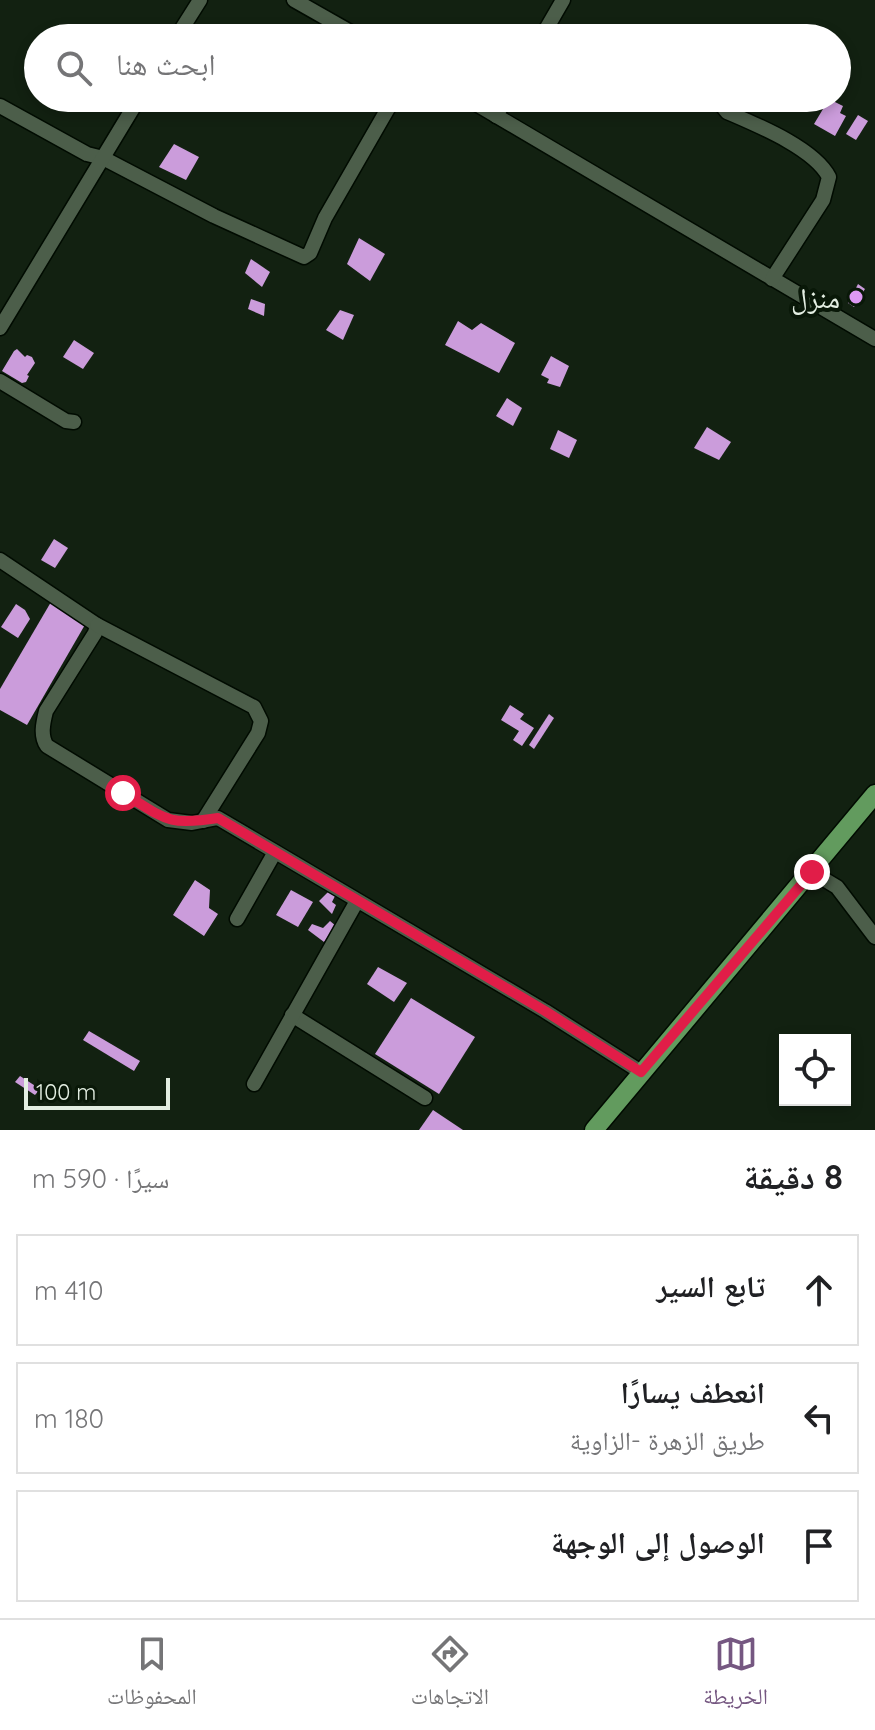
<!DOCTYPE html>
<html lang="ar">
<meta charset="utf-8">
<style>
body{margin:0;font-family:Quicksand,"Noto Naskh Arabic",sans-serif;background:#f2f2f2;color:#202124;direction:rtl}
.controls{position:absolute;right:24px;bottom:24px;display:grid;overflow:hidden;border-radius:0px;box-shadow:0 4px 12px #0003}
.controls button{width:72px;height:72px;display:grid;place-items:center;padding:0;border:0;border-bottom:2px solid #e0e0e0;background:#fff;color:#202124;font:40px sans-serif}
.scale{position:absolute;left:24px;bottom:20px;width:146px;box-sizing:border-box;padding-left:8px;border:4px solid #e3eee2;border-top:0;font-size:22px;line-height:28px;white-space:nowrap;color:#e3eee2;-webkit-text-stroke:6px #091808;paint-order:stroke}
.stop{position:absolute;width:24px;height:24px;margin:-18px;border:6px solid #e11d48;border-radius:50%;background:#fff}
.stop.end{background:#e11d48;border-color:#fff;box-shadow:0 2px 8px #0008}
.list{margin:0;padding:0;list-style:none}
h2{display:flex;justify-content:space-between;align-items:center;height:104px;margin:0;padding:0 32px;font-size:34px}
h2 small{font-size:26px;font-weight:400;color:#757577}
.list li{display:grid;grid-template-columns:52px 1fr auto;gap:24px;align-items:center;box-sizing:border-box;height:112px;margin:0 16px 16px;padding:0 16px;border:2px solid #e0e0e0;border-radius:0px}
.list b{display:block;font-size:30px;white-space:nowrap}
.list p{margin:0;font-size:26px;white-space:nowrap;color:#757577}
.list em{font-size:26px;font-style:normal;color:#757577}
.icon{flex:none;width:44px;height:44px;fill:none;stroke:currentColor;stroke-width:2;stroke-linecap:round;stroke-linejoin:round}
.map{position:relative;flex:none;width:875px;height:1130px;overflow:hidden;direction:ltr}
.search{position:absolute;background:#fff;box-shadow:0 4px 12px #0003;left:24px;right:24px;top:24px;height:88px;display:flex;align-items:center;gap:20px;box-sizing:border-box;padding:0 28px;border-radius:44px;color:#757577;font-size:30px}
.sheet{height:488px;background:#fff}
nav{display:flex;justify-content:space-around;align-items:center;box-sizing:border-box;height:112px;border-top:2px solid #e0e0e0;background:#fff;font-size:22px;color:#757577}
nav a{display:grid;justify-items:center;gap:4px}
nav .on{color:#755781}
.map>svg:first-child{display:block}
</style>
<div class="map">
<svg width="875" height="1130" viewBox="0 0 875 1130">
<rect width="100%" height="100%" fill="#122111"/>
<g fill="#cb9cdb">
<polygon points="829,99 843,106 840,113 846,116 835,136 814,124"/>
<polygon points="858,115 868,121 856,140 846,134"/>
<polygon points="174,144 199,157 186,180 159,167"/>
<polygon points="359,238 385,254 370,281 347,264"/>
<polygon points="251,259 270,272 262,287 245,273"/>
<polygon points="858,284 865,289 854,307 848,303"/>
<polygon points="251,299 265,304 264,316 248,309"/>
<polygon points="340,310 354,315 343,340 326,330"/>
<polygon points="458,321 472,330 481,323 515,343 499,373 445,345"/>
<polygon points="74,340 94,353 83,369 63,357"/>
<polygon points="17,349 25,357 27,355 32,357 35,363 27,375 29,376 26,382 22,383 2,371 14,351"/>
<polygon points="551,356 569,366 560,387 547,383 549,379 541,375"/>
<polygon points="507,398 522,408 513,426 496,416"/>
<polygon points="707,427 731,442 719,460 694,448"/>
<polygon points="558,430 577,440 569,458 550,449"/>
<polygon points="54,539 68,548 55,568 41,560"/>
<polygon points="51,602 86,623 27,725 0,710 0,689"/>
<polygon points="16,604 25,610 30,619 18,638 1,627"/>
<polygon points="510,705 524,714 520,719 534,728 522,746 513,740 519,731 501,720"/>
<polygon points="549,714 554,718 534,749 529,745"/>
<polygon points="195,880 210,890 209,908 218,914 204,936 173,915"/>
<polygon points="291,890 313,902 298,927 276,915"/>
<polygon points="330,890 335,896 332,902 336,905 332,914 319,901"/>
<polygon points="330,921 336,926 324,942 308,930 312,924 323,928"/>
<polygon points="378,967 407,983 394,1002 367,984"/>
<polygon points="411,998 475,1037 439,1094 375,1054"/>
<polygon points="89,1031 140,1061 134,1071 83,1040"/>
<polygon points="20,1076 40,1089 35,1095 15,1082"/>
<polygon points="433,1110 463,1130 419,1130"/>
</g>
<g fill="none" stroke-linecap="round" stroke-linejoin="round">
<defs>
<g id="minor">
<polyline points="294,0 361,38"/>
<polyline points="176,38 200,0"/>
<polyline points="541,38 563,0"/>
<polyline points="466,98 875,339"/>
<path d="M726,98L723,107L727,112C757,125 814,148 829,177L823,200L772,279"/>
<polyline points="0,106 87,154 103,158 214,216 304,257 310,253 325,218 394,98"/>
<polyline points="496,116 506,98"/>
<polyline points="0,328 139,98"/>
<polyline points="0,381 66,421 74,422"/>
<path d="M0,560L97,625L95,633L46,711C43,723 40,736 47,746L168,820L192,823L218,818L545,1011L641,1072"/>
<polyline points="97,625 254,707 261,721 258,733 203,821"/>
<polyline points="812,872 837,887 875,937"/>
<polyline points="237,919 275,852"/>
<polyline points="292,1015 425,1098"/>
<polyline points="254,1084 357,901"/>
</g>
<polyline id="major" points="594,1130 875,794"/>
</defs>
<use href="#minor" stroke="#010b01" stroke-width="17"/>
<use href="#major" stroke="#010b01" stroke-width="21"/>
<use href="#minor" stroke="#4c5e4a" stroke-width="14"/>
<use href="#major" stroke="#629b5e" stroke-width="18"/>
</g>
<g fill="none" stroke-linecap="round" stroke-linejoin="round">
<path stroke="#e11d48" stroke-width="10" d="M123,793C165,819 167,826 218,818L545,1011L641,1072L812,872"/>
</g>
<circle fill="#dd99f3" stroke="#091808" stroke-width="3" cx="856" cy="297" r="8"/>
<g text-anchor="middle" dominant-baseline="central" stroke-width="8" stroke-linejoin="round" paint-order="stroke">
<g font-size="28" fill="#e3eee2" stroke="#091808" text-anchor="end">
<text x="840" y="297">منزل</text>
</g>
</g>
</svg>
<div class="controls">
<button><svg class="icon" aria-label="locate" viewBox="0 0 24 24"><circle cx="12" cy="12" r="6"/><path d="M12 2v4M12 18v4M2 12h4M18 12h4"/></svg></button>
</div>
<div class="scale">100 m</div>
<div class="stop" style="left:123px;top:793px"></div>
<div class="stop end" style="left:812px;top:872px"></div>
<div class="search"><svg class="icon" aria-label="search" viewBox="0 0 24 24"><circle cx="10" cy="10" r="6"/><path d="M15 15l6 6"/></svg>ابحث هنا</div>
</div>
<section class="sheet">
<h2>8 دقيقة<small>سيرًا · 590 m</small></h2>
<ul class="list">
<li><svg class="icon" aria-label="ahead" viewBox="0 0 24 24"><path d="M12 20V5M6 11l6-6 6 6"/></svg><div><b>تابع السير</b></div><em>410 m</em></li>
<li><svg class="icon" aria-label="left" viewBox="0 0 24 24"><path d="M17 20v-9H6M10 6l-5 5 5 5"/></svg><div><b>انعطف يسارًا</b><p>طريق الزهرة -الزاوية</p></div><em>180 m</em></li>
<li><svg class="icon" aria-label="arrive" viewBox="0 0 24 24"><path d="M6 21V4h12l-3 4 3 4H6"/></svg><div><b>الوصول إلى الوجهة</b></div></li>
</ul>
</section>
<nav>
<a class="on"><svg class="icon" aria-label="map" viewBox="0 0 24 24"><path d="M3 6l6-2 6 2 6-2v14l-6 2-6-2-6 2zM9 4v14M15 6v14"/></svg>الخريطة</a>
<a><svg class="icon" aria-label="directions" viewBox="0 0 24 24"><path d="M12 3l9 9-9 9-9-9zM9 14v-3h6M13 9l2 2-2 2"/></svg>الاتجاهات</a>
<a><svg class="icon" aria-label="saved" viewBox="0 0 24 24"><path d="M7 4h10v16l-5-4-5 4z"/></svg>المحفوظات</a>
</nav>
